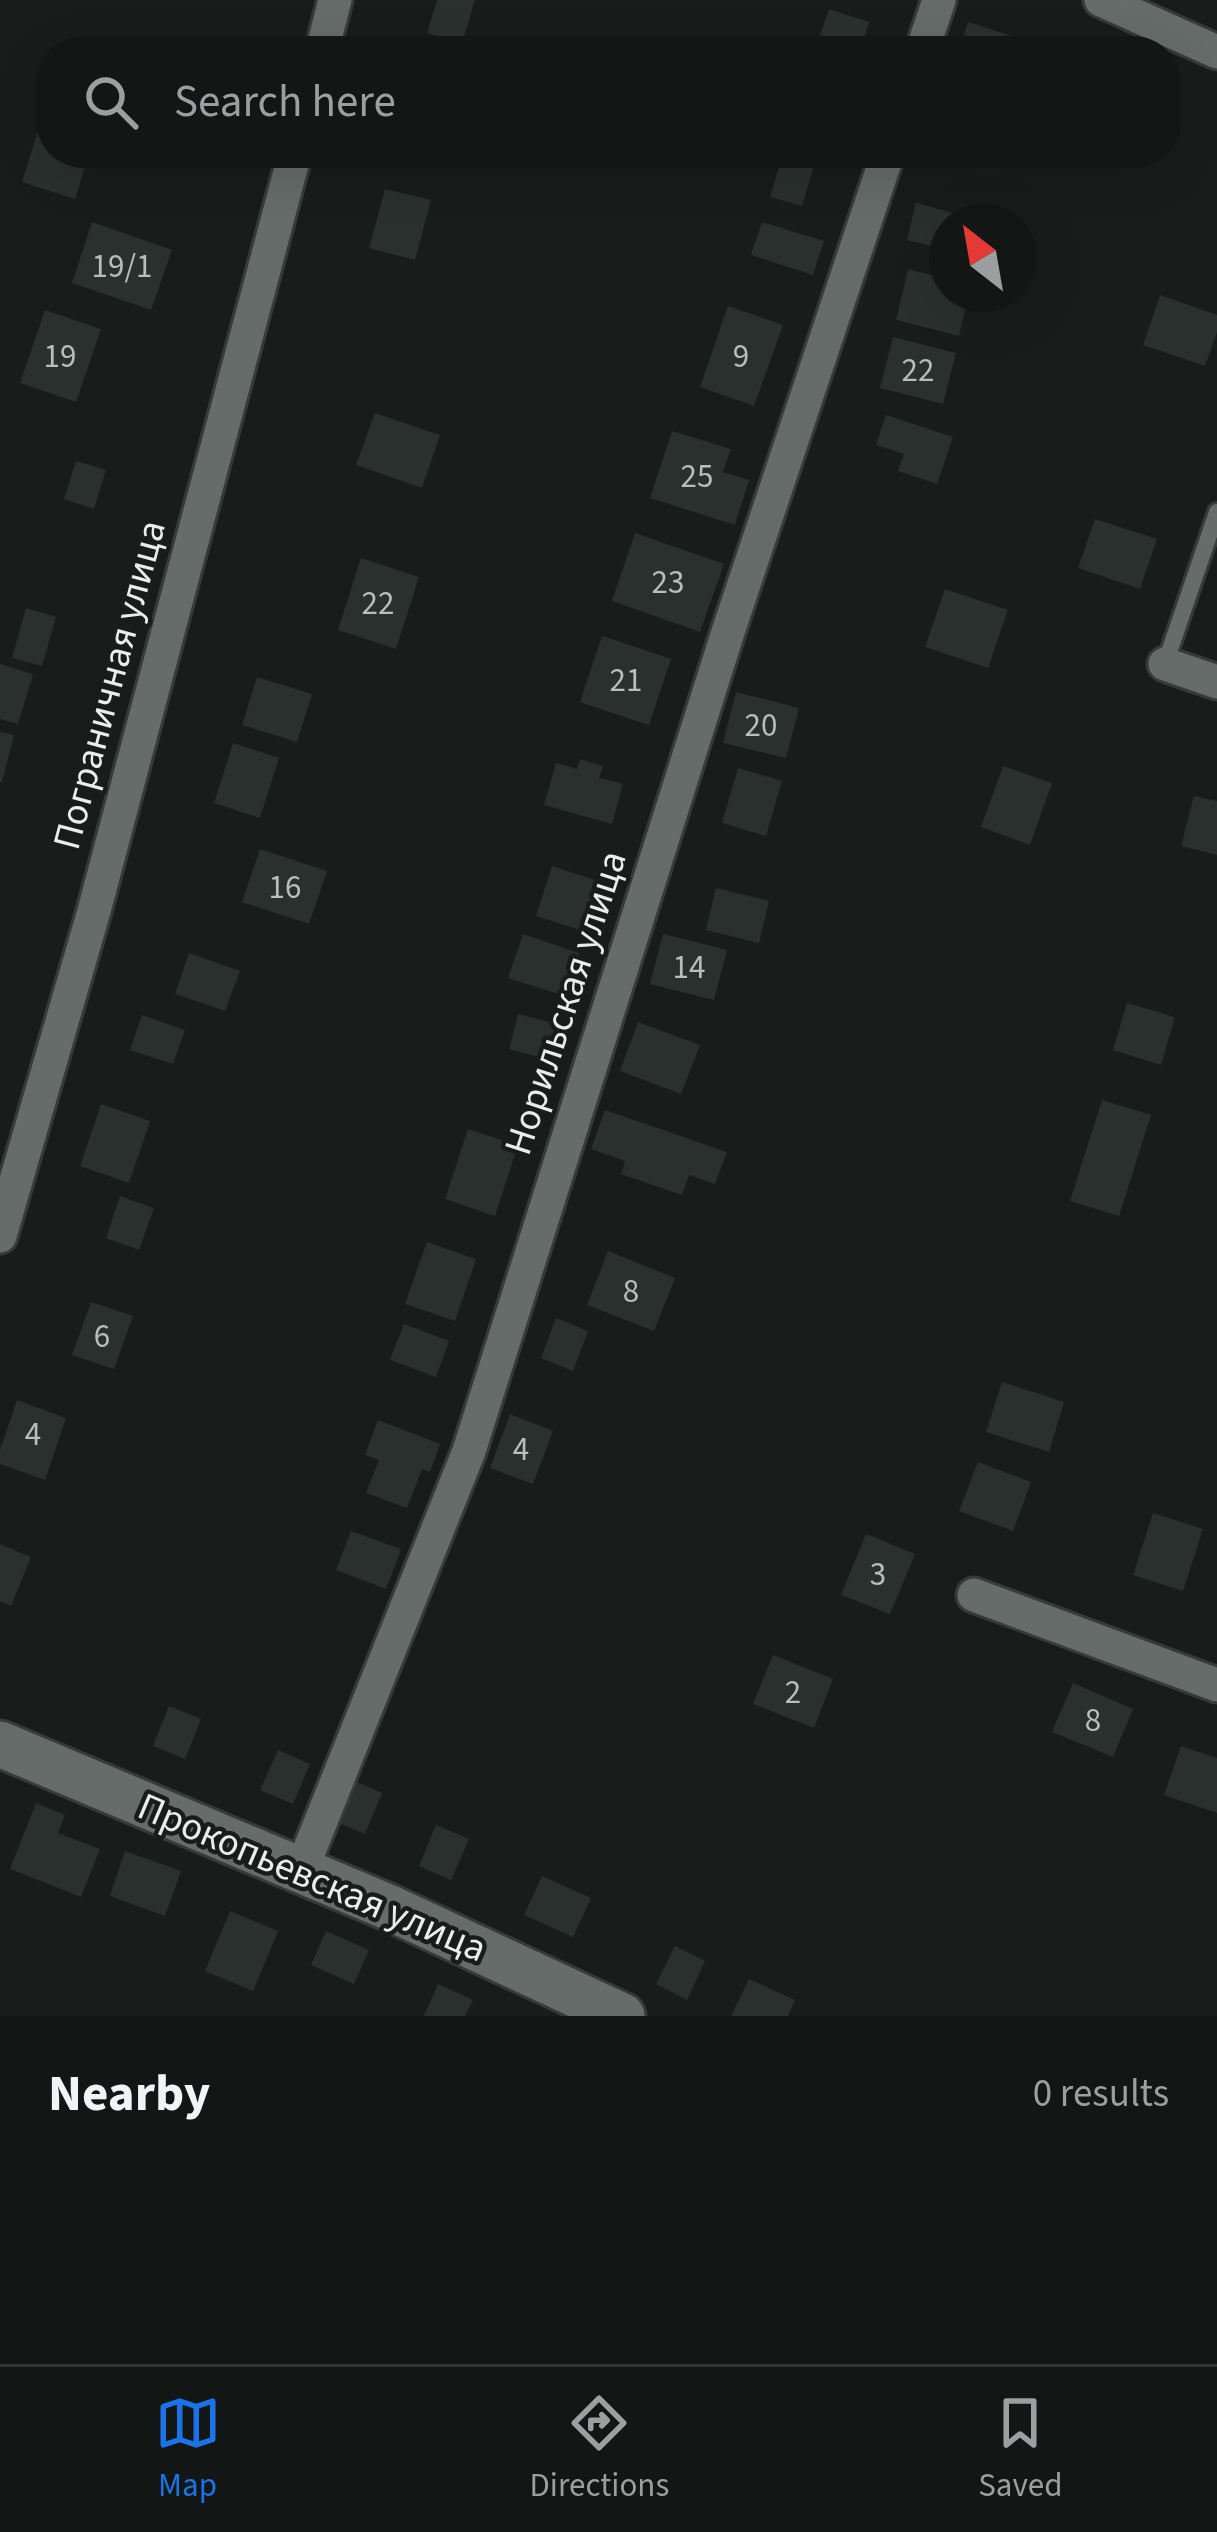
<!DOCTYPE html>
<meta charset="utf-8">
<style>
body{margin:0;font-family:"Source Sans 3",sans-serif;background:#1f2322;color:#f1f3f6}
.compass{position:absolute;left:929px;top:204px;width:108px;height:108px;border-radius:50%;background:#121614;box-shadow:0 12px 48px #0002;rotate:329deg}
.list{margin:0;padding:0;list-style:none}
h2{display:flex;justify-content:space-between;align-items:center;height:156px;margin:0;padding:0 48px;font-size:51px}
h2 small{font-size:39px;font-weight:400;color:#9c9fa0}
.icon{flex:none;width:66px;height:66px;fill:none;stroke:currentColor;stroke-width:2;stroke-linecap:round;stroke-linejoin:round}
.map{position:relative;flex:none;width:1217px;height:2016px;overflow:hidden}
.search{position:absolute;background:#121614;box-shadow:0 12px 48px #0002;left:36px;right:36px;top:36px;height:132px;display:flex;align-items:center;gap:30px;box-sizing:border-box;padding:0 42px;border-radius:48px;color:#9c9fa0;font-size:45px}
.sheet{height:348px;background:#121614}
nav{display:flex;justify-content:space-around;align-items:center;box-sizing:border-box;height:168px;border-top:3px solid #313534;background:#121614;font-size:33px;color:#9c9fa0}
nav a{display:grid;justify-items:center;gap:6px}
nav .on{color:#1a73e8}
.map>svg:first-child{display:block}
</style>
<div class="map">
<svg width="1217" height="2016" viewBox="0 0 1217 2016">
<rect width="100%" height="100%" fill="#181d1b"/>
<g fill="#2a302d">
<polygon points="437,0 475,0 462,44 427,33"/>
<polygon points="829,9 869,22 860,51 848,51 818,41"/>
<polygon points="968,22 1015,37 1011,51 959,51"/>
<polygon points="38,131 51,135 51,153 89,153 75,199 22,182"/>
<polygon points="191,153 219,153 216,162"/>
<polygon points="782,157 814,166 802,206 770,197"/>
<polygon points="385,189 431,200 415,260 369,248"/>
<polygon points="916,203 961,215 960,222 947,222 947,250 907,240"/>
<polygon points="92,222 172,250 151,310 72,283"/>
<polygon points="762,222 824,241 813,275 751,255"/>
<polygon points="908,269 947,279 947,294 969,294 959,336 896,320"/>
<polygon points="1160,295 1217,315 1217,332 1205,366 1143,345"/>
<polygon points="728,306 783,325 754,406 700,387"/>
<polygon points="45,310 101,329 76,402 20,383"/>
<polygon points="893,337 956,353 943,404 880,388"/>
<polygon points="375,413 440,435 422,488 356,465"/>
<polygon points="886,415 953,437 937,484 898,471 904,454 876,445"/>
<polygon points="672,431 731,449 723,472 749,480 735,525 650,498"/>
<polygon points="76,461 106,470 94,509 64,499"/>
<polygon points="1095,519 1157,539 1140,589 1078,568"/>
<polygon points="635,533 724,564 700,632 612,601"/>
<polygon points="361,558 419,577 396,649 338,630"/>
<polygon points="945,589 1008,610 988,668 925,647"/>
<polygon points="26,608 56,617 42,666 12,658"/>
<polygon points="602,636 671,659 649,725 580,702"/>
<polygon points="0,664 33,674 18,724 0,719"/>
<polygon points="257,677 312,694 297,742 242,725"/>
<polygon points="736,692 799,708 786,758 723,743"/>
<polygon points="0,732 14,735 2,782 0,782"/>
<polygon points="233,743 279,758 260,818 214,803"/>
<polygon points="580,759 603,766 599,778 623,784 612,824 544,805 556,763 577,769"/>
<polygon points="1003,766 1052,783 1030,845 981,827"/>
<polygon points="738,768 782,781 766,836 722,823"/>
<polygon points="1194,796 1217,801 1217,855 1181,846"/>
<polygon points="260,849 327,871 309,924 242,902"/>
<polygon points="552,866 598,881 583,931 536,916"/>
<polygon points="716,888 769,901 759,943 706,930"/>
<polygon points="523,934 579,953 565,996 508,978"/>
<polygon points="663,934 727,950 714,1000 650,984"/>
<polygon points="189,953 240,971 225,1011 175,994"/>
<polygon points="1127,1003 1175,1017 1161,1065 1113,1050"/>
<polygon points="518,1014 564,1026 555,1061 509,1049"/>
<polygon points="142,1015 185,1030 173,1064 130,1050"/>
<polygon points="638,1022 700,1045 681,1094 620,1071"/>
<polygon points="1102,1100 1151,1115 1119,1216 1070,1201"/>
<polygon points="101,1104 150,1121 129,1183 80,1166"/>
<polygon points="605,1110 727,1152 715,1184 689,1175 682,1195 621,1174 625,1161 591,1149"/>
<polygon points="468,1129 518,1145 495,1216 445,1199"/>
<polygon points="120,1196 154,1208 139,1250 106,1238"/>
<polygon points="427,1242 476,1259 455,1321 405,1304"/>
<polygon points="608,1251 675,1278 654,1331 587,1305"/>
<polygon points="91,1302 133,1316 114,1369 72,1355"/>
<polygon points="556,1318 588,1331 573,1371 541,1358"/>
<polygon points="404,1324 449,1341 436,1377 390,1360"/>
<polygon points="1002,1382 1064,1402 1049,1452 986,1432"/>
<polygon points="17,1400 66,1418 45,1480 0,1464 0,1450"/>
<polygon points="510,1414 553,1431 533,1484 490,1468"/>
<polygon points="378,1420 440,1444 430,1472 422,1469 407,1508 366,1493 379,1460 365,1455"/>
<polygon points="978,1462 1031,1482 1013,1531 959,1511"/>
<polygon points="1153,1513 1203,1529 1183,1591 1133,1575"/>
<polygon points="351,1531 401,1549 386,1589 336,1570"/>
<polygon points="866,1534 915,1554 890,1614 841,1595"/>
<polygon points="0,1544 31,1557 11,1606 0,1601"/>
<polygon points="773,1655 833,1679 814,1728 753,1704"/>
<polygon points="1073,1683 1133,1709 1113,1757 1052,1732"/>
<polygon points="169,1706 201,1719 185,1759 153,1746"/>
<polygon points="1181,1746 1217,1758 1217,1813 1164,1795"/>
<polygon points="278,1750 310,1764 293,1804 260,1790"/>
<polygon points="350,1779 382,1793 365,1834 332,1820"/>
<polygon points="36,1803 65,1815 58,1833 100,1849 81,1897 10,1869"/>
<polygon points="436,1825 469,1839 451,1880 419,1866"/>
<polygon points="125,1851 181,1871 165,1916 110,1896"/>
<polygon points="542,1876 591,1898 573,1937 524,1915"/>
<polygon points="230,1911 278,1931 253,1991 205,1971"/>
<polygon points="326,1931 369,1950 354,1984 311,1965"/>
<polygon points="675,1946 705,1961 687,2000 656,1984"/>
<polygon points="749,1979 795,2000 788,2016 731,2016"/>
<polygon points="438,1984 473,2000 465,2016 424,2016"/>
</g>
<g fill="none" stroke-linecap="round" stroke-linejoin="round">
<defs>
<polyline id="service" points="1165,664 1217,512"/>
<g id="minor">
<polyline points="1101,0 1217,52"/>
<polyline points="322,51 335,0"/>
<polyline points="922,51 939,0"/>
<polyline points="1165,664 1217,682"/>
<polyline points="0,1236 94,911 295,153"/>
<polyline points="974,1595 1217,1685"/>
<polyline points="301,1871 469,1451 728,632 888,153"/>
</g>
<polyline id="secondary" points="0,1744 388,1907 622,2016"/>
</defs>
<use href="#service" stroke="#363a38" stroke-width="22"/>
<use href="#minor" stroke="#363a38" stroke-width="39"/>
<use href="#secondary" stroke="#363a38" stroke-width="51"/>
<use href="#service" stroke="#656c69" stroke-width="16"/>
<use href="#minor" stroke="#656c69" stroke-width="33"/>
<use href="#secondary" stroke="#656c69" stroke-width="45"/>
</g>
<g text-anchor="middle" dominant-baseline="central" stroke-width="9" stroke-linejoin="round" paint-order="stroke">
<g font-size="33" fill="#b9bebc">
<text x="122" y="266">19/1</text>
<text x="60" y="356">19</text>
<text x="741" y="356">9</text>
<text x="918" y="370">22</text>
<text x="697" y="476">25</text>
<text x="668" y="582">23</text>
<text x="378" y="603">22</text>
<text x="626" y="680">21</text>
<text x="761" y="725">20</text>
<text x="285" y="887">16</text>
<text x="689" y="967">14</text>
<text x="631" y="1291">8</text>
<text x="102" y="1336">6</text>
<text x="33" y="1434">4</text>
<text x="521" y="1449">4</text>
<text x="878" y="1574">3</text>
<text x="793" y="1692">2</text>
<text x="1093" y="1720">8</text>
</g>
<g font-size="39" fill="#e9edeb" stroke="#181d1b">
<text transform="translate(110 685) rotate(-75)">Пограничная улица</text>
<text transform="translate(566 1003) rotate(-72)">Норильская улица</text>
<text transform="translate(312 1878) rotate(23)">Прокопьевская улица</text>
</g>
</g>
</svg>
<svg class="compass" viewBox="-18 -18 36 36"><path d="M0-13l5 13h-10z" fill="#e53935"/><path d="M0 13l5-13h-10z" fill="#9c9fa0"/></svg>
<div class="search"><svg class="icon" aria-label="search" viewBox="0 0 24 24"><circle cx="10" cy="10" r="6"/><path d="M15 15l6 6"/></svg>Search here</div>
</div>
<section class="sheet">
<h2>Nearby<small>0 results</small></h2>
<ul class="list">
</ul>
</section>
<nav>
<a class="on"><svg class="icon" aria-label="map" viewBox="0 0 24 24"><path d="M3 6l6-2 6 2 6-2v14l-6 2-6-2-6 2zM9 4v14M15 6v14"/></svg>Map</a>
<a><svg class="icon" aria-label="directions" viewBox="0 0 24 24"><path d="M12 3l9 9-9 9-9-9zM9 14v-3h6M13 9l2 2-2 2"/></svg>Directions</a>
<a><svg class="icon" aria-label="saved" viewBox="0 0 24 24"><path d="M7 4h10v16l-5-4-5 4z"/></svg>Saved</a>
</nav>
